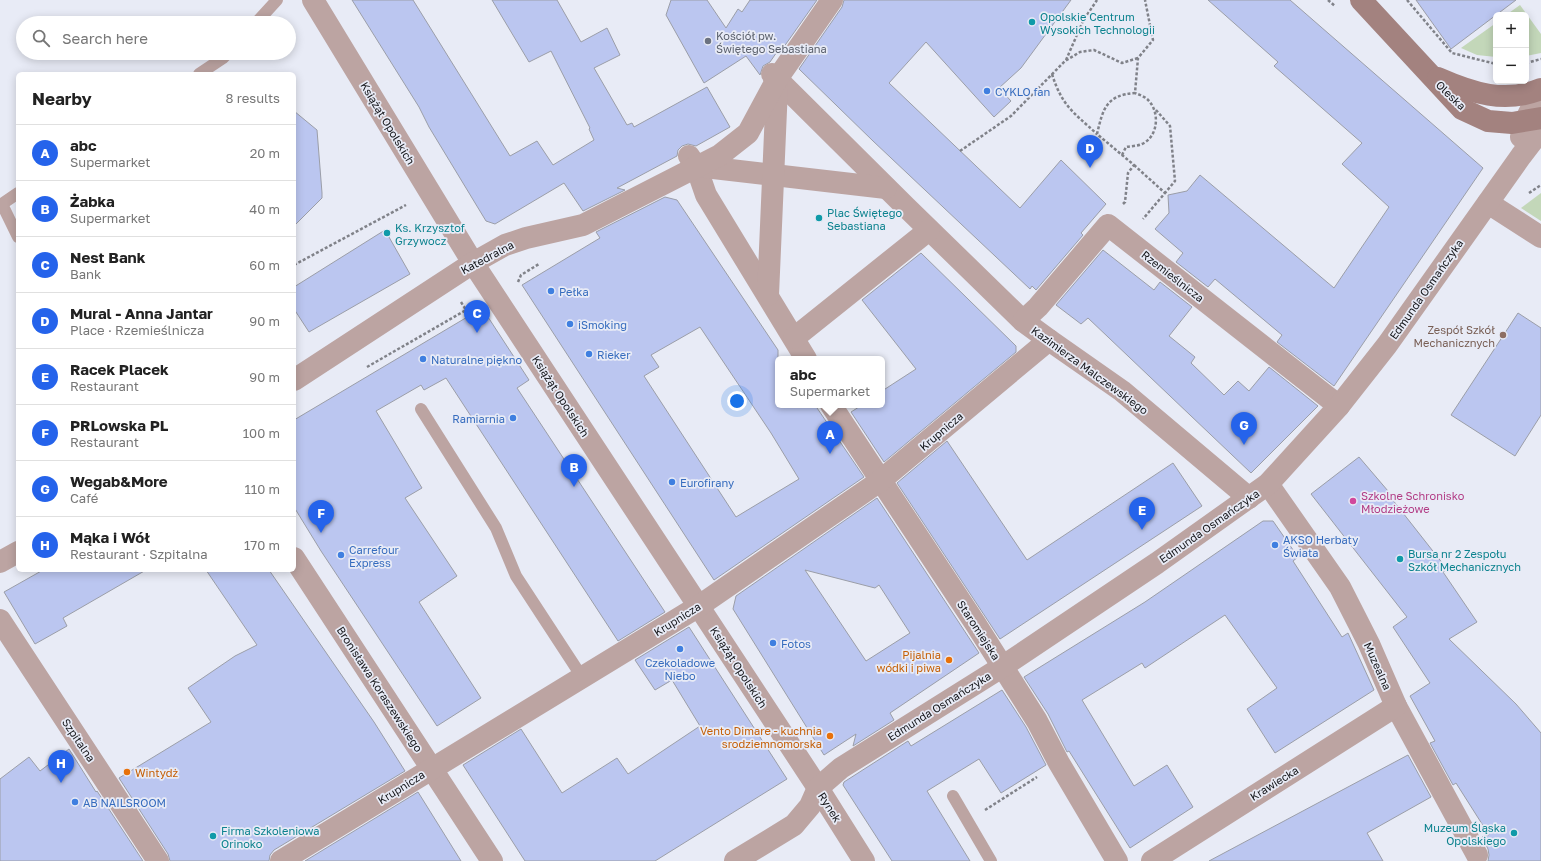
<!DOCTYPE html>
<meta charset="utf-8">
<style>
body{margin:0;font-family:"Golos Text",sans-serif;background:#f2f2f2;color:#222}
.controls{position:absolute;right:12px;top:12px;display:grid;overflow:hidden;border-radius:6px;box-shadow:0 2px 10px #0003}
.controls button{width:36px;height:36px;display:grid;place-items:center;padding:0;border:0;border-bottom:1px solid #e0e0e0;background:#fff;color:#222;font:20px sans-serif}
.you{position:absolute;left:737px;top:401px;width:14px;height:14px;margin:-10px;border:3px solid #fff;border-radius:50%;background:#1a73e8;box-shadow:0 0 0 6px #1a73e833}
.badge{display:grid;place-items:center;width:26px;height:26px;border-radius:50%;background:#2563eb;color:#fff;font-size:13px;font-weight:700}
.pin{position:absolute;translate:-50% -33px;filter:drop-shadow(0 1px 2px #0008)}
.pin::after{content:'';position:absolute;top:21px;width:14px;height:12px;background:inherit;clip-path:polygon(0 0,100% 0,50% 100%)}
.popup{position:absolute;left:775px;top:356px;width:110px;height:52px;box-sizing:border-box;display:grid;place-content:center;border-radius:6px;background:#fff;filter:drop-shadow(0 1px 3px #0005);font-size:13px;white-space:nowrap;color:#767676}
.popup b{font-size:15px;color:#222}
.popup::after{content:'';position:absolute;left:50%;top:100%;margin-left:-8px;border:8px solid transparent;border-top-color:#fff}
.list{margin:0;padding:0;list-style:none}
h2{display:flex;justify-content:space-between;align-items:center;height:52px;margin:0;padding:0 16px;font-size:17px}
h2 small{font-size:13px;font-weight:400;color:#767676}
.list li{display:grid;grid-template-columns:26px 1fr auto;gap:12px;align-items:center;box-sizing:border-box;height:56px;padding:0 16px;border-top:1px solid #e0e0e0}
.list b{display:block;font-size:15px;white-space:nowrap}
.list p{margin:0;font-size:13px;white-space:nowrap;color:#767676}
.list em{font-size:13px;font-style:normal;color:#767676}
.icon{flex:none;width:22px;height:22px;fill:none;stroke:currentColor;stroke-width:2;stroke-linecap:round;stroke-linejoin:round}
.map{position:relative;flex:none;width:1541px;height:861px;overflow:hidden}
.search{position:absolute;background:#fff;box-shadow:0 2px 10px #0003;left:16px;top:16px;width:280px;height:44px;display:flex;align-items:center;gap:10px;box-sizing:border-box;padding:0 14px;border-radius:22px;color:#767676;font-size:15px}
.panel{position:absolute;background:#fff;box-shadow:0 2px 10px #0003;left:16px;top:72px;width:280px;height:500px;border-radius:6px}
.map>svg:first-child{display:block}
</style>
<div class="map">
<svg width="1541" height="861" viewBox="0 0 1541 861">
<rect width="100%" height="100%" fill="#e8ebf6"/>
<g fill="#c3d7b9">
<polygon points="1520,5 1541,34 1541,53 1526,56 1526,15 1506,15"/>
<polygon points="1496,23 1496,57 1477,55 1461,48"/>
<polygon points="1541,193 1541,221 1521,208"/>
</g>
<g fill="#bbc6f0" stroke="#9b9ea8" fill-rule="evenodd">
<polygon points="352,0 413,0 510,156 537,141 553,165 594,140 589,129 590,128 551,51 529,62 492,0 557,0 581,42 607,28 620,55 594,68 627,125 632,123 634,127 707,87 730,127 696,146 688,144 682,146 678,150 677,156 617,188 625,190 583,211 564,183 495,224 486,221 429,127 419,107"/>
<polygon points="671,0 707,0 726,28 738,9 742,12 750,0 817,0 781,51 779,49 770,62 763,66 760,75 746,56 704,83 666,15"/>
<polygon points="844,0 1071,0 1021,68 999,88 1011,101 994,117 926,42 889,83 1020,208 1061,160 1106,204 1081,233 1083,235 1036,290 1032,286 1030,289 873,141 799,69 842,7"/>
<polygon points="1208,0 1290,0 1483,168 1334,386 1277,342 1282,335 1215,279 1208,287 1176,262 1183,253 1155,229 1169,213 1168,195 1187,191 1200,175 1334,288 1389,207 1342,164 1362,143 1274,66 1278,62"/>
<polygon points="1416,0 1516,0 1451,49"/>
<polygon points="294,111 317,130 322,193 322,198 294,226"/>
<path d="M665,197L677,200L778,350V405H815L864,477L714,580L522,285L600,238L596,232ZM700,327L771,433L799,479L736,517L644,376L659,367L651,355Z"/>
<polygon points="385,230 410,274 309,332 294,309 294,287"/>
<polygon points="1103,250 1154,290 1160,282 1192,307 1169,336 1195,357 1191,363 1224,395 1238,381 1249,391 1269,367 1318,406 1251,473 1088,318 1081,324 1056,305"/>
<polygon points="921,253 1016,346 1016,352 884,462 851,412 862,405 882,405 882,391 916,369 862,300"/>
<polygon points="474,313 488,317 529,380 517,388 665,612 618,641 446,378 424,390 421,385 376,411 422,488 405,498 457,576 419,602 481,698 437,726 321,551 294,507 294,420"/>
<polygon points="1518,313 1541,328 1541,415 1515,456 1451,415"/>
<polygon points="947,441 1027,560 1173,463 1202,506 1000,639 897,483"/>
<polygon points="1359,457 1394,498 1392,499 1447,569 1443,572 1477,622 1449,639 1516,704 1541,733 1541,861 1488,861 1489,855 1488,849 1482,837 1489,835 1456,783 1453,785 1430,743 1435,741 1410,696 1430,683 1393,627 1407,617 1311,494"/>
<path d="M877,498L979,653L890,713L894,720L853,746L856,734L824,755L733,609L736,596ZM805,570L875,588L879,585L910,633L866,661Z"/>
<polygon points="1263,521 1273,521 1298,557 1293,561 1342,637 1348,633 1374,690 1275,753 1247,709 1277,688 1225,615 1145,668 1142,663 1082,700 1134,786 1167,765 1193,807 1130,848 1069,751 1067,752 1048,714 1024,677 1145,602"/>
<polygon points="43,570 146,570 63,618 67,626 35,644 4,592"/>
<polygon points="206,570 269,570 374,722 405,771 274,850 270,855 269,861 170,861 168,854 119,778 211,722 188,688 235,656 257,645"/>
<polygon points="689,627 787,779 655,861 525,861 463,765 521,729 562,793 617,758 628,774 700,726 672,680 655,690 635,660"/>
<polygon points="1002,690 1026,727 1046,765 1001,793 979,759 927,791 970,861 892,861 843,785 844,782 908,741 911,746"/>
<polygon points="69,749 96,792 97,791 143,861 0,861 0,779 29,757 40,771"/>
<polygon points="1408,755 1431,797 1367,833 1383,861 1209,861"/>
<polygon points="418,792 461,861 305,861"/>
</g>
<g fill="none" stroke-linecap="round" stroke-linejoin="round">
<g stroke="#808289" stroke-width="2.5" stroke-dasharray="3 2" stroke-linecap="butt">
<polyline points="1328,0 1335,6"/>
<polyline points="1407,0 1452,53 1496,64"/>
<polyline points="1066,60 1083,21 1097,0"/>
<polyline points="1526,63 1541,59"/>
<path d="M1052,74C1062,106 1073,112 1097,134"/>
<polyline points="1156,110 1170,126 1175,181 1165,193"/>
<polyline points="960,151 1011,116 1065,61 1080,52 1094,50 1122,63 1138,58"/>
<path d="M1122,155L1126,147C1131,146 1138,146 1142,144C1158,137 1160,113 1149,101C1146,97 1140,95 1135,93"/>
<polyline points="1134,165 1165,193 1143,219"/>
<polyline points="1529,193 1541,185"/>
<path d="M1123,204L1125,202L1128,173L1134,165L1097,134C1103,109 1106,95 1135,93L1138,58L1153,40L1145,0"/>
<polyline points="294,265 406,205"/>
<polyline points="518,282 521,275 539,264"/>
<polyline points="461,302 466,310 471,308"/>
<polyline points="367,367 466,310"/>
<polyline points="985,810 1037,777"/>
</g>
<g stroke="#bca4a2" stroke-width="12">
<polyline points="256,23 277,0"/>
<polyline points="199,74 223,58 228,53"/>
<polyline points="18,193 2,204 18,237"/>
<polyline points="421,409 496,528 516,576 582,677"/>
<polyline points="953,796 991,861"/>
</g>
<g stroke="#bca4a2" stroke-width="22">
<polyline points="313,0 473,263 818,788 864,861"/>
<polyline points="772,74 906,207 1023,321 1049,340 1122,391 1249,498"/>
<path d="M1521,137C1525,123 1530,105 1541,95"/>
<polyline points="689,156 696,166 706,195 806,359"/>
<polyline points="696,166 886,188"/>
<polyline points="1488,203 1541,237"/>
<polyline points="768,295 777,87"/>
<polyline points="1023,321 1038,307 1108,225 1339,406"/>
<polyline points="794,338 929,230"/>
<polyline points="294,380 473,263 505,245 526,238 583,225 720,155 748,133 777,79 832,0"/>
<polyline points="831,405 975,623 1037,721 1059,763 1117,861"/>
<polyline points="1268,484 1340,587 1369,644 1396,706 1477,855"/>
<polyline points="294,558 492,861"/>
<polyline points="0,562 18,552"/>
<polyline points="0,620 158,861"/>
<polyline points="281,861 699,606 880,481 1049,340"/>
<polyline points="735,861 794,825 810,806 818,788 841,768 1002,667 1157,563 1268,484 1339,406 1387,345 1521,156 1541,130"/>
<polyline points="1152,861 1396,706"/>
</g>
<g stroke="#a3827f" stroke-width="22">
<polyline points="1361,0 1462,109 1488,121 1512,123 1541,118"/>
<path d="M1438,78C1472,93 1505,104 1541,89"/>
</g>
</g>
<g fill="#0f9aa8" stroke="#e8ebf6" stroke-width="1.5">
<circle cx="1032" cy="22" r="4"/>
<circle cx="819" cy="218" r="4"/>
<circle cx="387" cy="233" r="4"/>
<circle cx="1400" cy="559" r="4"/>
<circle cx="1514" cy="833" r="4"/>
<circle cx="213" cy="836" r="4"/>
</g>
<circle fill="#6b7280" stroke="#e8ebf6" stroke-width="1.5" cx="708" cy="41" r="4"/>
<g fill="#3f7fe0" stroke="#e8ebf6" stroke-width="1.5">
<circle cx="987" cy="91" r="4"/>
<circle cx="551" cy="291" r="4"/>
<circle cx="570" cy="324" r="4"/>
<circle cx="589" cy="354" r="4"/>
<circle cx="423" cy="359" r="4"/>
<circle cx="513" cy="418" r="4"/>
<circle cx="672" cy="482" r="4"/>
<circle cx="1275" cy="545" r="4"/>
<circle cx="341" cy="555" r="4"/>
<circle cx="773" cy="643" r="4"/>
<circle cx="680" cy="649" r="4"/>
<circle cx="75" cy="802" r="4"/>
</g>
<circle fill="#8d6e63" stroke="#e8ebf6" stroke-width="1.5" cx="1503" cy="335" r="4"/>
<circle fill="#d1479c" stroke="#e8ebf6" stroke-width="1.5" cx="1353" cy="501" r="4"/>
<g fill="#e8710a" stroke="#e8ebf6" stroke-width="1.5">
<circle cx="949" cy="660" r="4"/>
<circle cx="830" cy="736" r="4"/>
<circle cx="127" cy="772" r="4"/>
</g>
<g text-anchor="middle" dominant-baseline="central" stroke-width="3.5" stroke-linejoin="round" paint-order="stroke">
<g font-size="11" fill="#0d838f" stroke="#e8ebf6" text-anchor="start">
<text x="1040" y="16">Opolskie Centrum<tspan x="1040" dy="13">Wysokich Technologii</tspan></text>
<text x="827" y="212">Plac Świętego<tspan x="827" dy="13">Sebastiana</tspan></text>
<text x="395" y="227">Ks. Krzysztof<tspan x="395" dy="13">Grzywocz</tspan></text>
<text x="1408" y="553">Bursa nr 2 Zespołu<tspan x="1408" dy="13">Szkół Mechanicznych</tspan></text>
<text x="1506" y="827" text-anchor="end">Muzeum Śląska<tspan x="1506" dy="13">Opolskiego</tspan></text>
<text x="221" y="830">Firma Szkoleniowa<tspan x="221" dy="13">Orinoko</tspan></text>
</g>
<g font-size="11" fill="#5b616d" stroke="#e8ebf6" text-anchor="start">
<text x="716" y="35">Kościół pw.<tspan x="716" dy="13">Świętego Sebastiana</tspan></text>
</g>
<g font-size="11" fill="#366cbe" stroke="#e8ebf6" text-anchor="start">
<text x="995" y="91">CYKLO fan</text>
<text x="559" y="291">Pełka</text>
<text x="578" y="324">iSmoking</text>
<text x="597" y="354">Rieker</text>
<text x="431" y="359">Naturalne piękno</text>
<text x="505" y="418" text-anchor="end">Ramiarnia</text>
<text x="680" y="482">Eurofirany</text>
<text x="1283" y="539">AKSO Herbaty<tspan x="1283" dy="13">Świata</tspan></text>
<text x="349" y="549">Carrefour<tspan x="349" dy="13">Express</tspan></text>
<text x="781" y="643">Fotos</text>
<text x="680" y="662" text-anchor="middle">Czekoladowe<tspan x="680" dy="13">Niebo</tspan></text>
<text x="83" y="802">AB NAILSROOM</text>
</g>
<g font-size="11" fill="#141519" stroke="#e8ebf6">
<text transform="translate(1451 95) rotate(44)">Oleska</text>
<text transform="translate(388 123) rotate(59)">Książąt Opolskich</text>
<text transform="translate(487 257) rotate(-28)">Katedralna</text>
<text transform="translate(1173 276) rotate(38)">Rzemieślnicza</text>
<text transform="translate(1426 289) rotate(-55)">Edmunda Osmańczyka</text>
<text transform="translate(1090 370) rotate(36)">Kazimierza Malczewskiego</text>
<text transform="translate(561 396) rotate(57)">Książąt Opolskich</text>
<text transform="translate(941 431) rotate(-40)">Krupnicza</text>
<text transform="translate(1209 526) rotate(-35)">Edmunda Osmańczyka</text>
<text transform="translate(677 619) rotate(-32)">Krupnicza</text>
<text transform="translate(979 630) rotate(57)">Staromiejska</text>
<text transform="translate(1378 666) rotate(66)">Muzealna</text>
<text transform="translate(739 667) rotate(57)">Książąt Opolskich</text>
<text transform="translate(380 689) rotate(57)">Bronisława Koraszewskiego</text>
<text transform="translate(939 706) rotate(-32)">Edmunda Osmańczyka</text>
<text transform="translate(79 740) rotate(56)">Szpitalna</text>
<text transform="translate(1274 783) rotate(-32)">Krawiecka</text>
<text transform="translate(401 787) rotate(-32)">Krupnicza</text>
<text transform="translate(830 807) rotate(58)">Rynek</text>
</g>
<g font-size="11" fill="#785e54" stroke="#e8ebf6" text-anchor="end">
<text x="1495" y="329">Zespół Szkół<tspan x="1495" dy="13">Mechanicznych</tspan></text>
</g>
<g font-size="11" fill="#b23c85" stroke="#e8ebf6" text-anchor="start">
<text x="1361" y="495">Szkolne Schronisko<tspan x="1361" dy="13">Młodzieżowe</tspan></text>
</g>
<g font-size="11" fill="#c56008" stroke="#e8ebf6" text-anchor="end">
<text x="941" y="654">Pijalnia<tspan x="941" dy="13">wódki i piwa</tspan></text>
<text x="822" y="730">Vento Dimare - kuchnia<tspan x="822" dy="13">srodziemnomorska</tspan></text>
<text x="135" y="772" text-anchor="start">Wintydż</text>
</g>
</g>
</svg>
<div class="controls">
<button>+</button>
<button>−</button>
</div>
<div class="you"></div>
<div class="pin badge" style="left:830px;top:454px">A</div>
<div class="popup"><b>abc</b>Supermarket</div>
<div class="pin badge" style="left:574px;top:487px">B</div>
<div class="pin badge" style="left:477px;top:333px">C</div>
<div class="pin badge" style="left:1090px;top:168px">D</div>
<div class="pin badge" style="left:1142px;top:530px">E</div>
<div class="pin badge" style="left:321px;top:533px">F</div>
<div class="pin badge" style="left:1244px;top:445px">G</div>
<div class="pin badge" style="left:61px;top:783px">H</div>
<div class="search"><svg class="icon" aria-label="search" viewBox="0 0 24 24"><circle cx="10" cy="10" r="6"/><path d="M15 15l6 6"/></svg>Search here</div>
<section class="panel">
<h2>Nearby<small>8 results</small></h2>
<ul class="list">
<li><span class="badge">A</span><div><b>abc</b><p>Supermarket</p></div><em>20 m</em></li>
<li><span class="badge">B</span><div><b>Żabka</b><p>Supermarket</p></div><em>40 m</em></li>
<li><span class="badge">C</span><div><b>Nest Bank</b><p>Bank</p></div><em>60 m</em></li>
<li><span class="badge">D</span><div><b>Mural - Anna Jantar</b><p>Place · Rzemieślnicza</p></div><em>90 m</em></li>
<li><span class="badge">E</span><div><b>Racek Placek</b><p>Restaurant</p></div><em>90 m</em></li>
<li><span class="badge">F</span><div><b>PRLowska PL</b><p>Restaurant</p></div><em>100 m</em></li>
<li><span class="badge">G</span><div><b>Wegab&amp;More</b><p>Café</p></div><em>110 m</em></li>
<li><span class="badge">H</span><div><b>Mąka i Wół</b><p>Restaurant · Szpitalna</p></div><em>170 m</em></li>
</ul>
</section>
</div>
